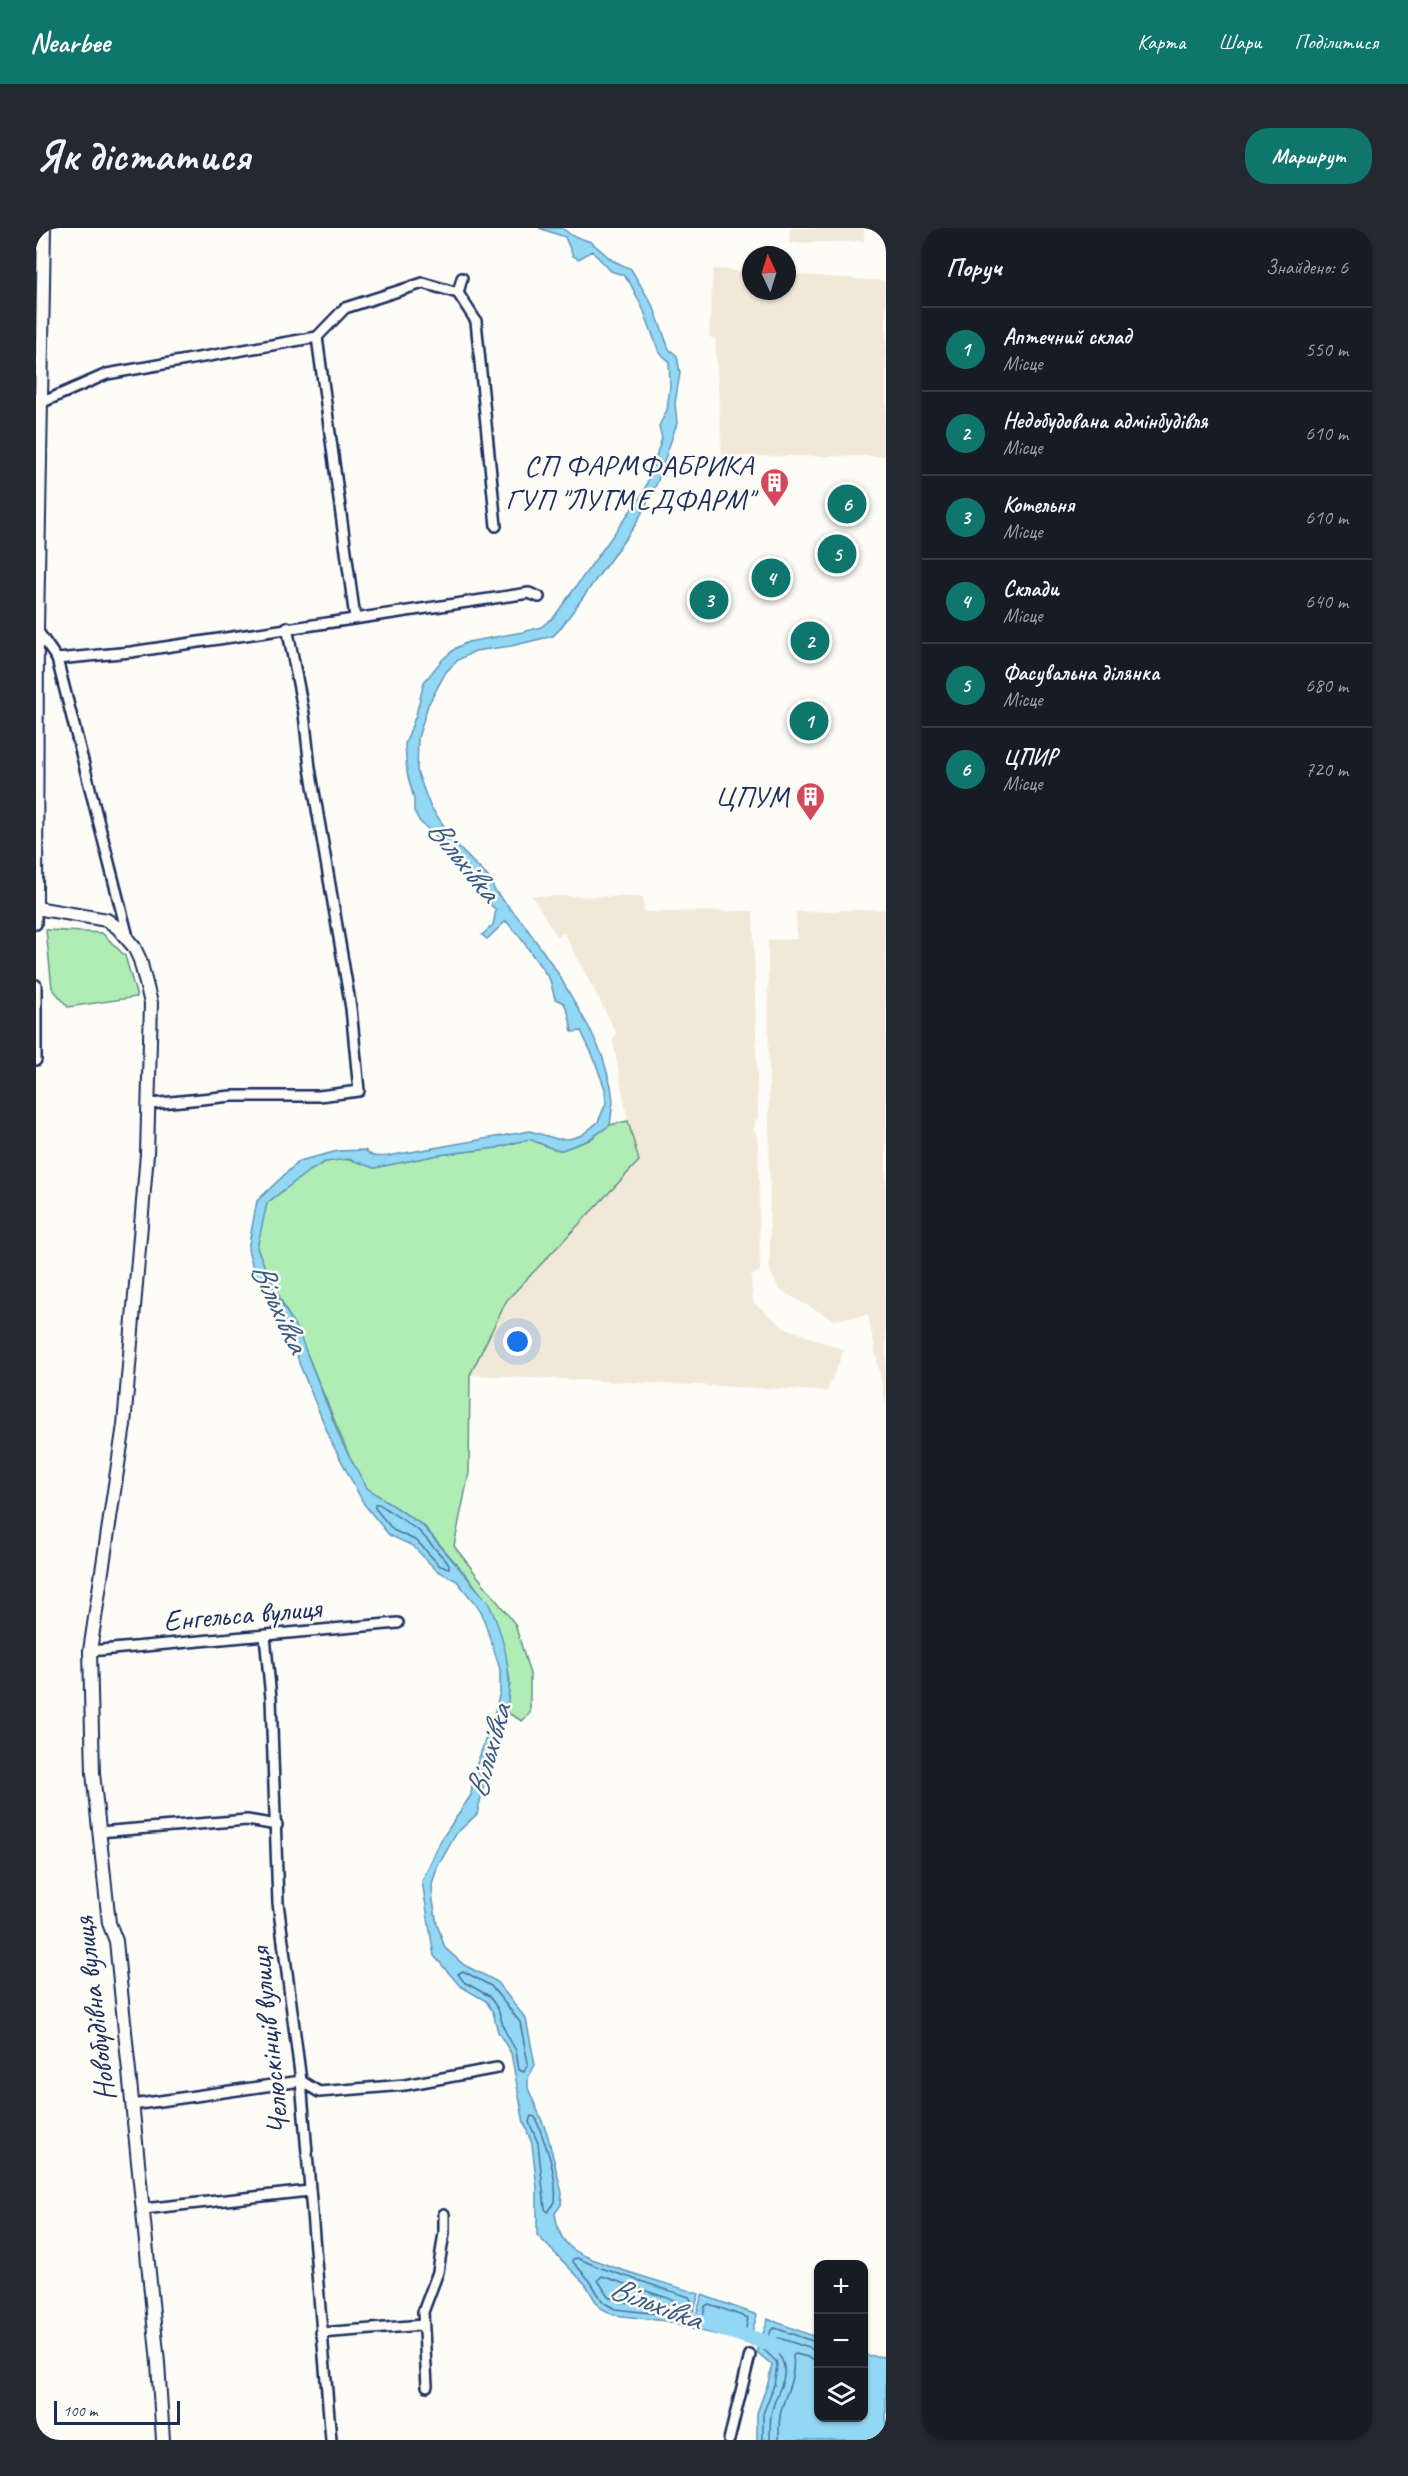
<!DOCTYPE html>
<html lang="uk">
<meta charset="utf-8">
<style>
body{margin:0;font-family:Caveat,sans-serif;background:#242831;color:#f1f3f6}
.controls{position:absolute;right:18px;bottom:18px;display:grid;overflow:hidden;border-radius:12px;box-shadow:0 2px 4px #0004}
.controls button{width:54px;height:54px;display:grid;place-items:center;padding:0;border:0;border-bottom:2px solid #363941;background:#171b24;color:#f1f3f6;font:30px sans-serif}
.compass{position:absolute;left:706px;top:18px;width:54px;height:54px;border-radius:50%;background:#171b24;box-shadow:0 2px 4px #0004;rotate:356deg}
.scale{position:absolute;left:18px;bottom:15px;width:126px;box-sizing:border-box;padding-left:6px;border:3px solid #1b2f5e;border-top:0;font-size:16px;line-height:21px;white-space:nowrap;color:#1b2f5e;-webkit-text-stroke:4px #fdfcf7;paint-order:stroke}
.you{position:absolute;left:482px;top:1114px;width:21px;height:21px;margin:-15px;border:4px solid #fff;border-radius:50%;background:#1a73e8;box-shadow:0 0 0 9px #1a73e833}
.badge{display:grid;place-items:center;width:39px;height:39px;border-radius:50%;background:#0f766e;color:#fff;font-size:20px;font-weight:700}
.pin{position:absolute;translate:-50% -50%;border:3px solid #fff;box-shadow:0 2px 6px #0006}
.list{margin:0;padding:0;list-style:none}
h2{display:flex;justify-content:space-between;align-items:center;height:78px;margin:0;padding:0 24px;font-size:26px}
h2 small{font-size:20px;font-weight:400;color:#9ea1a6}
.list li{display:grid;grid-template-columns:39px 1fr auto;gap:18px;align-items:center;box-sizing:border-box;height:84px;padding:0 24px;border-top:2px solid #363941}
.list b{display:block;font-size:22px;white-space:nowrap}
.list p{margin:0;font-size:20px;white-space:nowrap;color:#9ea1a6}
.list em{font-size:20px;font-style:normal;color:#9ea1a6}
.icon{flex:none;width:33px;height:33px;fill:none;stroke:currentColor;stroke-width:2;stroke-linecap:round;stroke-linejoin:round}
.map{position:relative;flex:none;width:850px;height:2212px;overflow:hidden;border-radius:24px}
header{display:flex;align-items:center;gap:36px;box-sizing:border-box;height:84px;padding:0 30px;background:#0f766e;color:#fff}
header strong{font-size:28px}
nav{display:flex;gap:33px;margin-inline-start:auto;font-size:21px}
.intro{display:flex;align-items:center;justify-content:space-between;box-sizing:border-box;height:144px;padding:0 36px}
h1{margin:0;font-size:42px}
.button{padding:15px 27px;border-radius:24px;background:#0f766e;color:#fff;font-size:21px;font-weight:700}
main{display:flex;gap:36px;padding:0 36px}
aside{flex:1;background:#171b24;border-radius:24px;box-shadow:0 2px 4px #0004}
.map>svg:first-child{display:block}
</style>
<header>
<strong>Nearbee</strong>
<nav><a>Карта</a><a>Шари</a><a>Поділитися</a></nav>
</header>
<div class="intro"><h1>Як дістатися</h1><a class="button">Маршрут</a></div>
<main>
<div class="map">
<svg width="850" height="2212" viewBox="0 0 850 2212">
<rect width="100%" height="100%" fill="#fdfcf7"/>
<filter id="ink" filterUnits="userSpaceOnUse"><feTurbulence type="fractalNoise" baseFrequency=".0167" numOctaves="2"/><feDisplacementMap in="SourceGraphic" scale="12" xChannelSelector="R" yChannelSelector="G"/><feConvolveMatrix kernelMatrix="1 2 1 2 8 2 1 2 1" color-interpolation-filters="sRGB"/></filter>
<g filter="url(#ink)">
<g fill="#f1e8d7">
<polygon points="754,0 828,0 828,13 753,15"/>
<polygon points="677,41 715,44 715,63 751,63 751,46 850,53 850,228 686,228 679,110 673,109"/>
<polygon points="496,668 607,669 608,684 717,683 722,890 718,894 720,895 717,902 722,908 724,1043 715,1048 717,1074 747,1099 808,1122 791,1163 434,1147 471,1072 603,933 592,893 577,813 580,804 528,705 521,709"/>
<polygon points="850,681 850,1177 832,1087 798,1092 744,1062 734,1043 732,712 761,711 760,684"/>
</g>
<g fill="#afedb5" stroke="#658e8a" stroke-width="1.5">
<polygon points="10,702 66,705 89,728 101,769 32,779 16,760"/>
<polygon points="592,893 603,933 471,1072 434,1147 433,1245 418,1318 479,1396 494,1446 494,1485 486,1493 470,1484 474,1455 472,1441 455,1381 436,1354 388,1298 331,1260 316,1235 269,1121 227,1035 221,1020 223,1004 231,975 270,945 289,934 308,931 323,934 338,940 402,927 460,920 493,911 518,921 526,922 553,912 574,897"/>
</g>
<g fill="#92d7f4" stroke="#6294b8" stroke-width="1.5">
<path d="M503,0H526L535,7L555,14L576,32L595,41L618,80L633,121L641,128L644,145L639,175L641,195L621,255L600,296L524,401L517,408L475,418L439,423L422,432L410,444L392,477L382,510L381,543L394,578L424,621L453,650L459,663L487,695L520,742L555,803L566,827L575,858L577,873L574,897L550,913L526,922L518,921L493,911L460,920L402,927L338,940L313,931L289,934L270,945L231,975L221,1020L240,1066L262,1103L306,1215L331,1260L387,1298L452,1374C470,1411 484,1466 461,1504L441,1586L420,1606L401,1640L396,1657L397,1673L401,1696L409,1720L428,1737L460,1753L490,1791L499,1837L492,1850V1860L511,1905L526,1965L525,1977L519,1985C521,1998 523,2008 533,2018C548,2034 638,2057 663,2066L652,2100L630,2093L578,2087L563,2079L550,2057L501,2007V1959L496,1916L488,1895L475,1825L462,1804L457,1784L450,1773L424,1758L398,1728L386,1653L405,1612L435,1567L437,1547L458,1487L464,1464V1441L445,1383L421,1353L400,1342L377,1318L353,1307L328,1276L296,1215L263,1135L259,1117L217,1040L212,1021L221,973L263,933L302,923L329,922C336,930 342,929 352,928L494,903L521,911H533L546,907L562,894L570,875L569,861L557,828L545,803L536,804L533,787L528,775L519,771L514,752L484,709L470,693L451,711L446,707L457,697L460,682L436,658L425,638L398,606L384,594L378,583V571L371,545L369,516L380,487L388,454L407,431L420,420L432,414L487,404L505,399L518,389L608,264L626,210L623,198L631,182L634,158L633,133L623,124L608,83L594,55L587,47L575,43L556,23L543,31L537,28L529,9Z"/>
<polygon points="666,2067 721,2087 713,2114 656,2101"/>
<polygon points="732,2091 782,2110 782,2190 828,2190 828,2127 850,2129 850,2212 721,2212 721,2185 732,2155 736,2137 721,2124"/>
</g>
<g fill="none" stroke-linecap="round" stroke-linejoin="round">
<g stroke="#4b729a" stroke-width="1.5">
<polygon points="339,1276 343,1276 383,1303 413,1336 413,1340 404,1338 381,1313 357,1302 339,1280"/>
<polygon points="427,1743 455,1758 484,1794 492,1835 488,1844 483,1842 480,1823 468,1801 462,1781 453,1768 428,1754 422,1746"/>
<path d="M495,1888L499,1889C509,1914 522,1947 519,1974L512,1984L509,1981L502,1915L493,1894Z"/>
<polygon points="541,2030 562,2039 653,2069 655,2072 649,2090 646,2092 631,2087 579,2081 567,2074 554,2053 537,2034 537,2031"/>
<polygon points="566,2048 643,2074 644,2081 641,2082 581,2073 572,2068 562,2052"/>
<polygon points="673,2076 712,2090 709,2105 666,2097 669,2078"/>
<polyline points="727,2212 727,2186 738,2157 741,2138 740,2133 728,2122 735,2102 739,2100 782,2115"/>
<path d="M734,2212C734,2204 734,2195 735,2187C739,2160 762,2145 737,2120L740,2111L743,2110L782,2123"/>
<path d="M743,2212C743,2204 743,2196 744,2188C748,2165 760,2154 757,2127L760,2126L782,2132"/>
</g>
<polyline stroke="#92d7f4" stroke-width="15" points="636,2085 744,2119"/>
<defs>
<g id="minor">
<polyline points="426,50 422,65 440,93 460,298"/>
<polyline points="281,109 319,390"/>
<polyline points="7,174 71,146 281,109 309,80 387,55 422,65"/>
<polyline points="1,402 21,431 92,709"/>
<polyline points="21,431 95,424 493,365 503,369"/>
<polyline points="0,696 0,680"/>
<polyline points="0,757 0,832"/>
<polyline points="114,876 196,868 283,868 323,863 315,780 274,540 268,486 251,399"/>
<polyline points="229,1408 235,1470 242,1675 265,1853 295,2212"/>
<polyline points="54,1423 362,1395"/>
<polyline points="63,1604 211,1592 241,1597"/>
<polyline points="96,1877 265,1853 283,1864 369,1857 461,1840"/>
<polyline points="107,1981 273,1963"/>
<polyline points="285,2105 387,2097"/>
<polyline points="391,2158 387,2084 402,2044 408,2005 408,1986"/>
<polyline points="693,2212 714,2127"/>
</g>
<polyline id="tertiary" points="8,0 1,402 0,680 71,692 82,700 98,719 104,732 115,775 111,926 88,1197 54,1423 57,1545 73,1695 80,1713 122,2135 127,2212"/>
</defs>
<use href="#minor" stroke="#1b2f5e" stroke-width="14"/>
<use href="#tertiary" stroke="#1b2f5e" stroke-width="16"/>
<use href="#minor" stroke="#fdfcf7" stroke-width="9"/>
<use href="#tertiary" stroke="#fdfcf7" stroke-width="12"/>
</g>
</g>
<defs>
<symbol id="building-pin" viewBox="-11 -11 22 30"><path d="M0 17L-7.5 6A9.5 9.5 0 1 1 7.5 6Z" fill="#d1495b" stroke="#fdfcf7"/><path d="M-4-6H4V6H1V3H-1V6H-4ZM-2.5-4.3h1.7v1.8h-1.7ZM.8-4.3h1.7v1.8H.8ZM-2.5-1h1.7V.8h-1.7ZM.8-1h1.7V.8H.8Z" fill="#fff"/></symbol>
</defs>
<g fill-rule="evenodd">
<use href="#building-pin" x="722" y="238" width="33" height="45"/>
<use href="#building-pin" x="758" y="552" width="33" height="45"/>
</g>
<g text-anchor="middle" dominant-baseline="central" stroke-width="5" stroke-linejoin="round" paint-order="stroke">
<g font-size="30" fill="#1b2f5e" stroke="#fdfcf7" text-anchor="end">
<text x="717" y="237">СП ФАРМФАБРИКА<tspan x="717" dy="34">ГУП "ЛУГМЕДФАРМ"</tspan></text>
<text x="753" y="568">ЦПУМ</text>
</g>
<g font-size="30" fill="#1b2f5e" stroke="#fdfcf7">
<text transform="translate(206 1386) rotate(-5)">Енгельса вулиця</text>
<text transform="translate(58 1781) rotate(-97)">Новобудівна вулиця</text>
<text transform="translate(233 1813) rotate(-96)">Челюскінців вулиця</text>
</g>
<g font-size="32" font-style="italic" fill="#395984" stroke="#fdfcf7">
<text transform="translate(428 632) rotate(51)">Вільхівка</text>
<text transform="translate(244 1079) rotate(65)">Вільхівка</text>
<text transform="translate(452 1523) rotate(-74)">Вільхівка</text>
<text transform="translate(620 2075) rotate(21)">Вільхівка</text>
</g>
</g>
</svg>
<div class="controls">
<button>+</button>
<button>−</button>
<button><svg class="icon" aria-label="layers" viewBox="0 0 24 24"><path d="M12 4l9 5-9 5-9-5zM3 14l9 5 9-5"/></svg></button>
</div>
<svg class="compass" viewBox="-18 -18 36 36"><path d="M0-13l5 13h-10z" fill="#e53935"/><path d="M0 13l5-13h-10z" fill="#9ea1a6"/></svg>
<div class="scale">100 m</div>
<div class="you"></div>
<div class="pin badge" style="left:773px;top:493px">1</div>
<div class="pin badge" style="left:774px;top:413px">2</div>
<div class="pin badge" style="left:673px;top:372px">3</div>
<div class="pin badge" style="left:735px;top:350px">4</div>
<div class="pin badge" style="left:801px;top:326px">5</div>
<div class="pin badge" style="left:811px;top:276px">6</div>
</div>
<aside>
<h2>Поруч<small>Знайдено: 6</small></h2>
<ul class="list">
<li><span class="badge">1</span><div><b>Аптечний склад</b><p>Місце</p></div><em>550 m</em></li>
<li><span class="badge">2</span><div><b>Недобудована адмінбудівля</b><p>Місце</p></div><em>610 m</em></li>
<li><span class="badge">3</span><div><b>Котельня</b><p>Місце</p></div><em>610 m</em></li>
<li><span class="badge">4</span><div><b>Склади</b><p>Місце</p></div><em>640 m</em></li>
<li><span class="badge">5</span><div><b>Фасувальна ділянка</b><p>Місце</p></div><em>680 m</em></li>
<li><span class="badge">6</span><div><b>ЦПИР</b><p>Місце</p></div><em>720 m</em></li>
</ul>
</aside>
</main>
